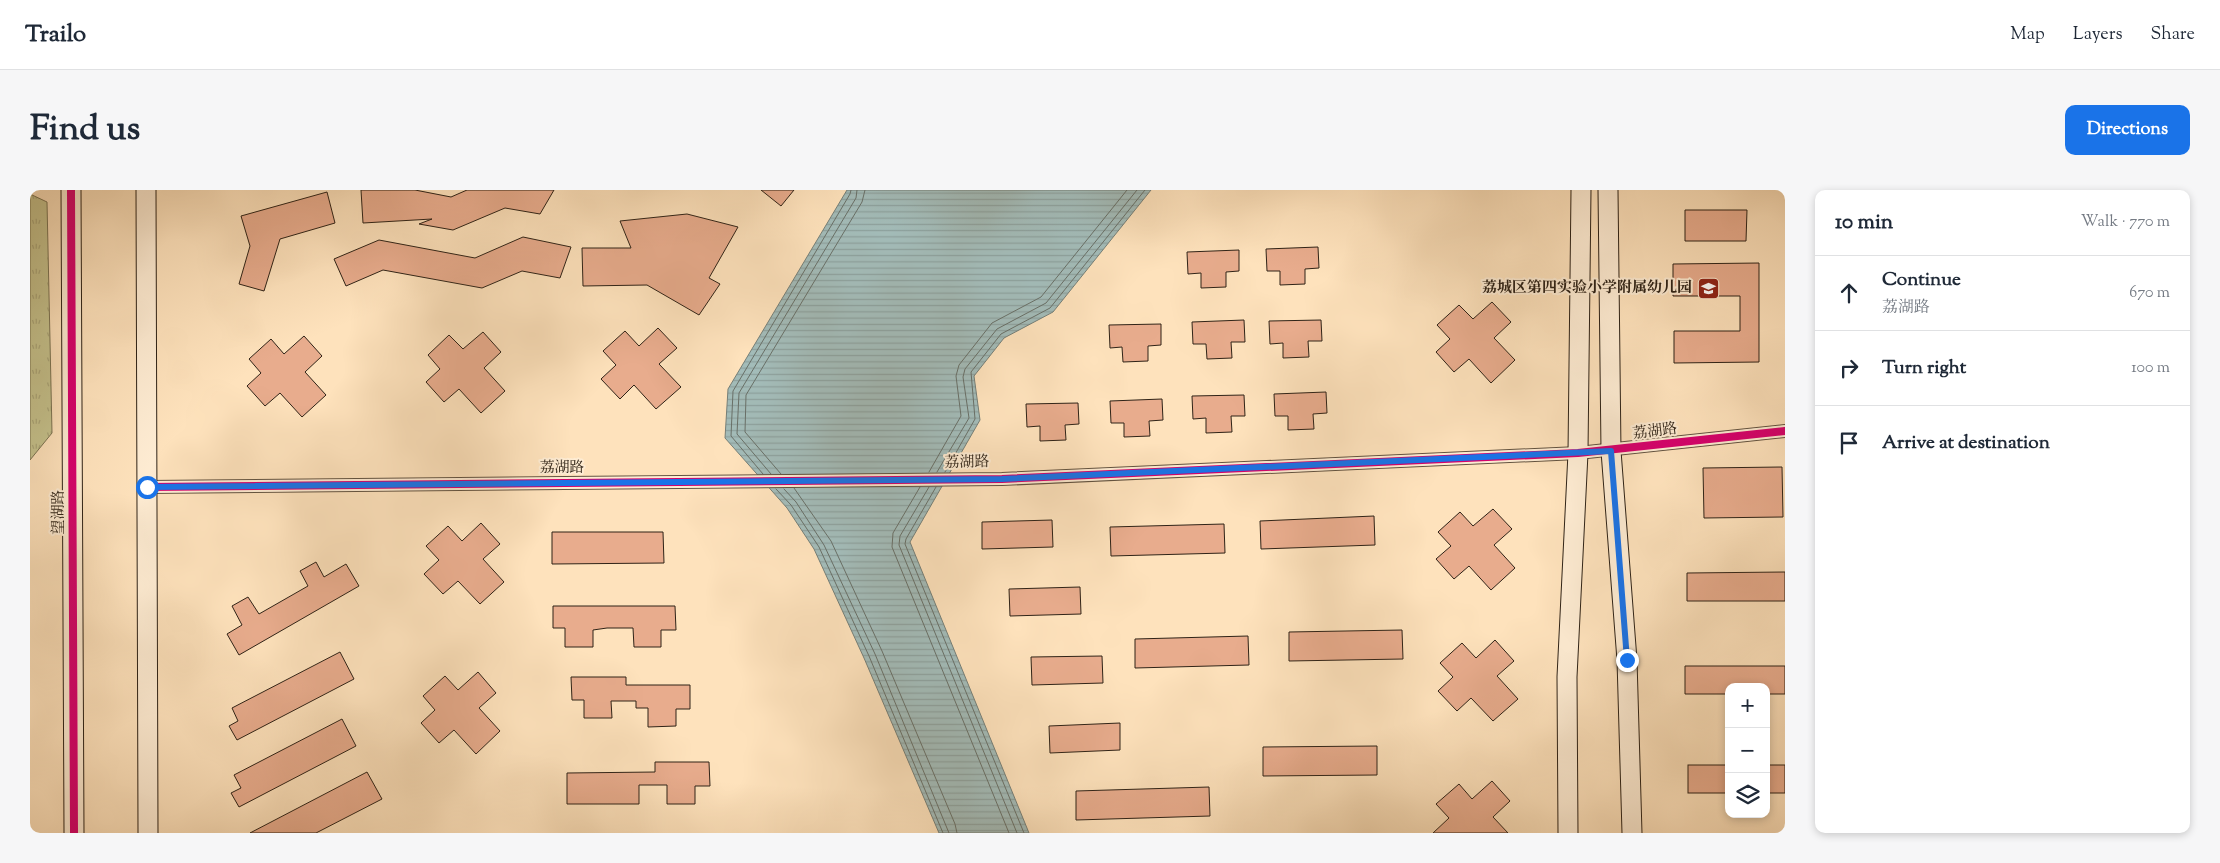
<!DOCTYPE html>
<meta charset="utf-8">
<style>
body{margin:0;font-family:"Sorts Mill Goudy","Noto Serif SC",serif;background:#f6f6f7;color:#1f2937}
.controls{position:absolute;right:15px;bottom:15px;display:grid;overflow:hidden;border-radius:10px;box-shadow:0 2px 8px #0003}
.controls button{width:45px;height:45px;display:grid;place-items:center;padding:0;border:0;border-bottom:1px solid #e0e1e3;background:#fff;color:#1f2937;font:25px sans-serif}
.stop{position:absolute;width:15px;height:15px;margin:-11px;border:4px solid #1a73e8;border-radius:50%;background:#fff}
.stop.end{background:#1a73e8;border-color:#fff;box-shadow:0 1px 5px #0008}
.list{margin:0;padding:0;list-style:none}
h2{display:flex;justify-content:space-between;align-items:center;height:65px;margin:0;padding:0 20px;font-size:21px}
h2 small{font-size:16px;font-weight:400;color:#747a83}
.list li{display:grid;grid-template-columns:32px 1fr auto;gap:15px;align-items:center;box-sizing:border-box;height:75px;padding:0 20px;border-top:1px solid #e0e1e3}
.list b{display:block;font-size:19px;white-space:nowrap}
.list p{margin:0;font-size:16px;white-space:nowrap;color:#747a83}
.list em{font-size:16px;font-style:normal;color:#747a83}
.icon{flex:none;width:28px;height:28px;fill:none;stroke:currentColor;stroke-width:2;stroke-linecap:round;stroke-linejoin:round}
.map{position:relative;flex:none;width:1755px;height:643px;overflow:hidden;border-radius:10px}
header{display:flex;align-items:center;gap:30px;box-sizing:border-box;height:70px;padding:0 25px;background:#fff;border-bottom:1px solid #e0e1e3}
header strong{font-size:24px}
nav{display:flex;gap:28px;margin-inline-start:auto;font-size:18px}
.intro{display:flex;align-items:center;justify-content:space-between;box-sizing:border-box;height:120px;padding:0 30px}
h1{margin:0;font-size:35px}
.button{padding:12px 22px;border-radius:10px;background:#1a73e8;color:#fff;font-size:18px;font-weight:700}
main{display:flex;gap:30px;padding:0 30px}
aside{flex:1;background:#fff;border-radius:10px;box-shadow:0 2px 8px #0003}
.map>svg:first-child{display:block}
</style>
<header>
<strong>Trailo</strong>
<nav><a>Map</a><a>Layers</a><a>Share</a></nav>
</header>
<div class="intro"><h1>Find us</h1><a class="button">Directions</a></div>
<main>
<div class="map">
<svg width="1755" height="643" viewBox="0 0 1755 643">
<defs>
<pattern id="park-tufts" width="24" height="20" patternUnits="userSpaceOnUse" patternTransform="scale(1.25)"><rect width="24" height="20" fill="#c5c28d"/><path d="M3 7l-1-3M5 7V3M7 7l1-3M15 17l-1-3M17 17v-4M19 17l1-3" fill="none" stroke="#aaa679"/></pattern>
<pattern id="water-rules" width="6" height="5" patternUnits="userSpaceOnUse" patternTransform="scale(1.25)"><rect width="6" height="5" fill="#a3bcb9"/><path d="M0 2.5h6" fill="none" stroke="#8da19e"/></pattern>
</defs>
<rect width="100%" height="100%" fill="#fee2bc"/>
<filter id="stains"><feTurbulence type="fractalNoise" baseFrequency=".004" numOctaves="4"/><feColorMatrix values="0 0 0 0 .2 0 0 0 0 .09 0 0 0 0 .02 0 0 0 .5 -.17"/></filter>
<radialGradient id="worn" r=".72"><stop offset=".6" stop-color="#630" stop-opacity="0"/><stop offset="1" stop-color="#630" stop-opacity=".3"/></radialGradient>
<polygon fill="url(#park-tufts)" stroke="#7a7252" points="0,4 17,12 22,243 0,270"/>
<polygon fill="url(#water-rules)" stroke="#757f78" points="817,0 1121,0 1023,122 974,148 944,186 950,230 880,352 999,643 909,643 834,468 784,359 757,318 695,248 698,199"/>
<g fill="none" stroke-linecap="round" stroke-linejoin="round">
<g stroke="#697068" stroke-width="1">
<polyline points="899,282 931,226 926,186 929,175 962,133 1011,107 1097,0"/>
<polyline points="907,282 939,228 933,187 935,179 967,139 1016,113 1107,0"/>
<polyline points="915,282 945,229 941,182 971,144 1020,118 1115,0"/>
<polyline points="733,284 701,246 703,201 820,4 821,0"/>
<polyline points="741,284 707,244 709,203 826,8 827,0"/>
<polyline points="751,284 715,242 716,205 832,12 835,0"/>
<polyline points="890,297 863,343 862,357 979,643"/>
<polyline points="899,297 870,346 869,355 987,643"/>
<polyline points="906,297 876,349 875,354 994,643"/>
<polyline points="764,298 801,351 852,461 925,634 927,643"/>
<polyline points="746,299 761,315 789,357 839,466 913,643"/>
<polyline points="754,299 766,312 794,355 845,464 919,643"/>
</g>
</g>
<g fill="#e8ac8d" stroke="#2f2317">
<polygon points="331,0 385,0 421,7 437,0 524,0 510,24 475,18 423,40 389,34 402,29 333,33"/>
<polygon points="731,0 764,0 751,16"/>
<polygon points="297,2 305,33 250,49 234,101 209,94 220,56 211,26"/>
<polygon points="1655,20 1717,20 1716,51 1655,51"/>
<polygon points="657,24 708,37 679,88 690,94 669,125 617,95 553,96 552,58 601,58 590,31"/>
<polygon points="493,47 541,57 530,88 492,81 452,98 353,80 316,96 304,69 349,50 445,68"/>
<polygon points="1288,57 1289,78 1275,79 1275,94 1250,95 1250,81 1237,81 1236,59"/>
<polygon points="1209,60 1209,81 1196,82 1196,97 1171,98 1171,83 1158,84 1157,62"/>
<polygon points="1729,73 1729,172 1644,173 1644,141 1710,141 1710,106 1643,106 1643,74"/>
<polygon points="1462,112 1481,132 1464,148 1485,170 1461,193 1439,169 1424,182 1406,162 1420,149 1407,135 1429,115 1443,129"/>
<polygon points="1214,130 1215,152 1201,152 1202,168 1177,169 1176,154 1163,154 1162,132"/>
<polygon points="1291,130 1292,151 1278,151 1279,167 1253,168 1253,153 1240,154 1239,131"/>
<polygon points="1131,134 1131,155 1118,156 1118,171 1093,172 1092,157 1080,158 1079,135"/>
<polygon points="628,138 647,158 629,174 651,197 626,219 604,195 590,209 571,189 586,175 573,161 595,141 609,156"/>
<polygon points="453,142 471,162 454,178 475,201 451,223 429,199 414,212 396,192 410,179 398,165 419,145 433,159"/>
<polygon points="274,146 292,166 275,182 296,205 272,227 250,203 235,216 217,196 231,183 219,169 241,149 254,164"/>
<polygon points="1296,202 1297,223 1283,224 1284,239 1258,240 1258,226 1245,226 1244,204"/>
<polygon points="1214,205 1215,226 1201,226 1202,242 1176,243 1176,228 1163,229 1162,206"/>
<polygon points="1132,209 1133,230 1119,231 1120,246 1094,247 1094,233 1081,233 1080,211"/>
<polygon points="1048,213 1049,234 1035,235 1036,250 1010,251 1010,236 997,237 996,214"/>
<polygon points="1752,277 1753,327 1674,328 1673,278"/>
<polygon points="1463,319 1482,339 1464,355 1485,378 1461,400 1439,376 1424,389 1406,369 1421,356 1408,342 1430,322 1443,336"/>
<polygon points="1344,326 1345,355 1231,359 1230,331"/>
<polygon points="1022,330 1023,357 952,359 952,332"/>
<polygon points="451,333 470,354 453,369 474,392 450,414 428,391 413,404 394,384 409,370 396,356 418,336 432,351"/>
<polygon points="1194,334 1195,363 1081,366 1080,337"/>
<polygon points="522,342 633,342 634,373 522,374"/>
<polygon points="286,372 294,387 316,374 329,396 209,465 197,444 212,435 202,416 218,407 229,424 278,396 270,381"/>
<polygon points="1755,382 1755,411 1657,411 1657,383"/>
<polygon points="1050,397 1051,424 980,426 979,399"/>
<polygon points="523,416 645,416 646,440 631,440 631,457 604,457 603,438 577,438 563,440 563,457 535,457 535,438 523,438"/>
<polygon points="1372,440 1373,469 1259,471 1259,442"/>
<polygon points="1218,446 1219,475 1105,478 1105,449"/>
<polygon points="1465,450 1484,471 1467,486 1488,509 1463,531 1441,508 1427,521 1408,501 1423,487 1410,473 1432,453 1446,468"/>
<polygon points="310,462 324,489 207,550 199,536 208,531 202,518"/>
<polygon points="1072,466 1073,493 1002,495 1001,467"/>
<polygon points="1655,476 1755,476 1755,504 1736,504 1736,497 1699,497 1699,504 1655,504"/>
<polygon points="448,482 466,503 449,518 470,541 446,564 424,540 409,553 391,533 405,520 393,506 415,486 428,500"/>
<polygon points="541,487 596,487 596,495 660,495 660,519 646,519 646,536 618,537 618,518 606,518 606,511 581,511 582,528 554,528 554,510 542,510"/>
<polygon points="312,529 326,556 209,617 201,603 211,598 204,585"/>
<polygon points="1090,533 1090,560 1020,563 1019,536"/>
<polygon points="1347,556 1347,585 1233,586 1233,557"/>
<polygon points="625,572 679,572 680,596 665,596 665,614 637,614 637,595 609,595 609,614 537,614 537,583 625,582"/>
<rect x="1658" y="575" width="41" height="28"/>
<rect x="1736" y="575" width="19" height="28"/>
<polygon points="337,582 352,609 286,643 220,643"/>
<polygon points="1462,591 1480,611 1463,627 1478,643 1403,643 1419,628 1406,614 1429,594 1442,609"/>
<polygon points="1179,597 1180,626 1046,630 1046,601"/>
</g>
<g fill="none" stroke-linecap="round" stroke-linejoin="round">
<defs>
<polyline id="street" points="117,297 972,289 1548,263 1755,241"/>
<g id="secondary">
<polyline points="41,0 44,643"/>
<polyline points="116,0 118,643"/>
<polyline points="1578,0 1581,261 1597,470 1602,643"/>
<polyline points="1538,643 1537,487 1548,263 1551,0"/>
</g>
</defs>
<use href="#street" stroke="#635340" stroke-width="14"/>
<use href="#secondary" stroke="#2f2317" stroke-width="21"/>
<use href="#street" stroke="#feecd3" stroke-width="12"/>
<use href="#secondary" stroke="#feecd3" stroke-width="19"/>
<defs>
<g id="cycleway">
<polyline points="41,0 44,643"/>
<polyline points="117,297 972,289 1548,263 1755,241"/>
</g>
</defs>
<use href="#cycleway" stroke="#feecd3" stroke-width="11"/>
<use href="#cycleway" stroke="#d6006c" stroke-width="8"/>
</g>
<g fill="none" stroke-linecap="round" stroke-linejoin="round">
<polyline stroke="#1a73e8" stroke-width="6" points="117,297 972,289 1581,261 1597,470"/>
</g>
<defs>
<symbol id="school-square" viewBox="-11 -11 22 22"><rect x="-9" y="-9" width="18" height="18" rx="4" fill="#8f2418" stroke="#feecd3"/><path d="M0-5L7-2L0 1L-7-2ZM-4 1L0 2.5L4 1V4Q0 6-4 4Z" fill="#fff"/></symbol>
</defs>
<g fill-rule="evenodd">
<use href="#school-square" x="1666" y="86" width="25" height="25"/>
</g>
<g text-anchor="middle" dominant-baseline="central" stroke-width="4" stroke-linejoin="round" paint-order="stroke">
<g font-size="15" font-weight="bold" fill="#2f2317" stroke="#feecd3" text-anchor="end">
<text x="1662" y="98">荔城区第四实验小学附属幼儿园</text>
</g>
<g font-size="15" fill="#2f2317" stroke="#feecd3">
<text transform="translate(1625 242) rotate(-7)">荔湖路</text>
<text transform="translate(937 273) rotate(-1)">荔湖路</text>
<text x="532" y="278">荔湖路</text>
<text transform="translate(29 322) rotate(-90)">望湖路</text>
</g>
</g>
<rect width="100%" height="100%" filter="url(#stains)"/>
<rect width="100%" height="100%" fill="url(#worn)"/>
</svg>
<div class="controls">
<button>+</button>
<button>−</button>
<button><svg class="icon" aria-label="layers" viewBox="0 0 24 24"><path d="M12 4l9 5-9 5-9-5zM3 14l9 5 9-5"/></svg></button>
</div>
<div class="stop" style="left:117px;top:297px"></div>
<div class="stop end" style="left:1597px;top:470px"></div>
</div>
<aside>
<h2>10 min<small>Walk · 770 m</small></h2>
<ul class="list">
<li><svg class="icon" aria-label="ahead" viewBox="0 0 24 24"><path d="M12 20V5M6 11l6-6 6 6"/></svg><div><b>Continue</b><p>荔湖路</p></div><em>670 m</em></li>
<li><svg class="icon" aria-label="right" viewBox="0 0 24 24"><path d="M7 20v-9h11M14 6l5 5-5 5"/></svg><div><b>Turn right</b></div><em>100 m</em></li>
<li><svg class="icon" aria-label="arrive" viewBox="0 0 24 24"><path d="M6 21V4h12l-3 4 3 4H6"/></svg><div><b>Arrive at destination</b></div></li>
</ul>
</aside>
</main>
